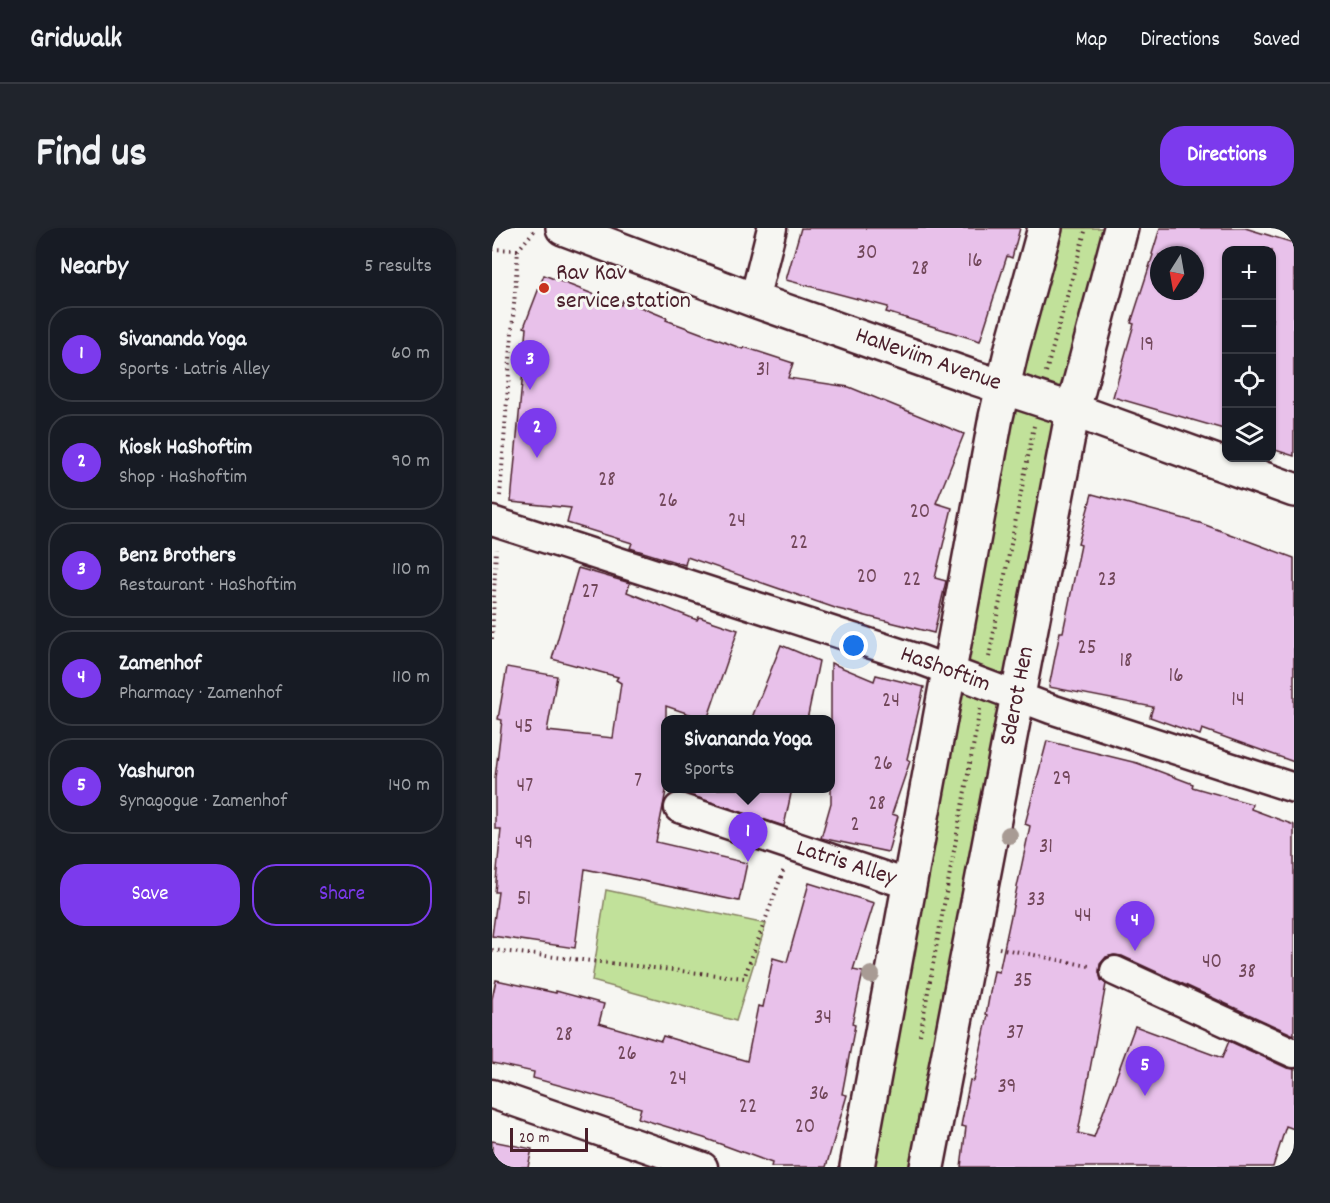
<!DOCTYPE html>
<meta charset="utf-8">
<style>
body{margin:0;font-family:Dekko,sans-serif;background:#20242c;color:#f1f3f6}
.controls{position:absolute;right:18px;top:18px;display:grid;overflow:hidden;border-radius:12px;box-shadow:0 2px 4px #0004}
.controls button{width:54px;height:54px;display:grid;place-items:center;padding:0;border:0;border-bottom:2px solid #363941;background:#171b24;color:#f1f3f6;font:30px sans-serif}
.compass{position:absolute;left:658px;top:18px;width:54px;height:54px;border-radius:50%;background:#171b24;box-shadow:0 2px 4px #0004;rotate:191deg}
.scale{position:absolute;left:18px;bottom:15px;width:78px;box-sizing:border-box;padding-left:6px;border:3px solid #4a1f2b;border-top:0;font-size:16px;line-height:21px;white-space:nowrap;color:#4a1f2b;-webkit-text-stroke:4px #f6f6f2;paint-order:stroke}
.you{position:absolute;left:362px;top:418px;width:21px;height:21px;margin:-15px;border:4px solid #fff;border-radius:50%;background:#1a73e8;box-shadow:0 0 0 9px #1a73e833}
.badge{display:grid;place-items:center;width:39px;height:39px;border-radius:50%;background:#7c3aed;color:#fff;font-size:20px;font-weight:700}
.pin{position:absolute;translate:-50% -50px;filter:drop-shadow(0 2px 3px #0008)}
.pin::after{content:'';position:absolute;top:32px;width:21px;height:18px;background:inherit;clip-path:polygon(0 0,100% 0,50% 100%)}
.popup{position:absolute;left:169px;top:487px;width:174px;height:78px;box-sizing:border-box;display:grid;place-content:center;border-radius:12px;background:#171b24;filter:drop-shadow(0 2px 4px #0005);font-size:20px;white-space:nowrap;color:#9ea1a6}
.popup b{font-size:22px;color:#f1f3f6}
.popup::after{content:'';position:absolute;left:50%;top:100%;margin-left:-12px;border:12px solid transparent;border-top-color:#171b24}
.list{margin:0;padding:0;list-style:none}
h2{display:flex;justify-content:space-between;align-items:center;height:78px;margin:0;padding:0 24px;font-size:26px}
h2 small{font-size:20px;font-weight:400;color:#9ea1a6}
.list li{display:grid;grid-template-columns:39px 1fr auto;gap:18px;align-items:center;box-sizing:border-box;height:96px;margin:0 12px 12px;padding:0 12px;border:2px solid #363941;border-radius:24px}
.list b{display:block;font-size:22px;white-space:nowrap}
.list p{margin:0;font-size:20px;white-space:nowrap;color:#9ea1a6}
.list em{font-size:20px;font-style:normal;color:#9ea1a6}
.actions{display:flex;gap:12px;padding:18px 24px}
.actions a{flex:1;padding:14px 0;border:2px solid #7c3aed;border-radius:24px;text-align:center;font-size:21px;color:#7c3aed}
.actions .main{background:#7c3aed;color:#fff}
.icon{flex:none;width:33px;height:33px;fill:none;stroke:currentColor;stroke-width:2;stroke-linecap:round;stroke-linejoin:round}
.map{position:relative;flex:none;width:802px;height:939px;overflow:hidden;border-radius:24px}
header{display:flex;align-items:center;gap:36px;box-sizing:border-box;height:84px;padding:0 30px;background:#171b24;border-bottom:2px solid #363941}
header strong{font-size:28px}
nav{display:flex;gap:33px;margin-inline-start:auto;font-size:21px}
.intro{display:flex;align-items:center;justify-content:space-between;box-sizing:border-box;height:144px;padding:0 36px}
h1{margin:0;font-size:42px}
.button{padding:15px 27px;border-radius:24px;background:#7c3aed;color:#fff;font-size:21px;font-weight:700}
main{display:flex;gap:36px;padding:0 36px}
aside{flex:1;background:#171b24;border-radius:24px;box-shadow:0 2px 4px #0004}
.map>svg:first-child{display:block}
</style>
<header>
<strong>Gridwalk</strong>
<nav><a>Map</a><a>Directions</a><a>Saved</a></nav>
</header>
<div class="intro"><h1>Find us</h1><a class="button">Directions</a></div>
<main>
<aside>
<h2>Nearby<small>5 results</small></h2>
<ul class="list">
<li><span class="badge">1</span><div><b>Sivananda Yoga</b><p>Sports · Latris Alley</p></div><em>60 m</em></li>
<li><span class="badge">2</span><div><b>Kiosk HaShoftim</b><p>Shop · HaShoftim</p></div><em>90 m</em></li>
<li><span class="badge">3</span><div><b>Benz Brothers</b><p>Restaurant · HaShoftim</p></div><em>110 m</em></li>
<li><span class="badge">4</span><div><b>Zamenhof</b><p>Pharmacy · Zamenhof</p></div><em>110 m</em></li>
<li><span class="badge">5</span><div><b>Yashuron</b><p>Synagogue · Zamenhof</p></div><em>140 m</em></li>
</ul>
<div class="actions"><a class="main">Save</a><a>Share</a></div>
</aside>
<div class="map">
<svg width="802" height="939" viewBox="0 0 802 939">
<rect width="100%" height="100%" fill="#f6f6f2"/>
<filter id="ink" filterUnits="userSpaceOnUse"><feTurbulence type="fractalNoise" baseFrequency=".0167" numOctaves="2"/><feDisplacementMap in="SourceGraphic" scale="12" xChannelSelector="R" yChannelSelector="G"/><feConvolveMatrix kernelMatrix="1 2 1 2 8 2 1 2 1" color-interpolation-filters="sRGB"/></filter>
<g filter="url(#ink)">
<g fill="#c1e19a" stroke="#868062" stroke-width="1.5">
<polygon points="561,0 622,0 426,939 373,939 463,442"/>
<polygon points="114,662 274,696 244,793 100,753"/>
</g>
<g fill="#e8c1ea" stroke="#4a1f2b" stroke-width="1.5" fill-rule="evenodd">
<polygon points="309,0 528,0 520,30 515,28 488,113 394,84 396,79 294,52"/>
<path d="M668,0H753L802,15V228L780,221V22H735V202L621,169L642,96L639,95L661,27L660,26ZM667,27H703V63H667Z"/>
<polygon points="52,47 129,77 131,72 175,90 174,92 251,121 252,119 301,135 296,150 357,159 472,206 444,275 460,280 443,350 454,353 442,405 346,381 195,329 193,337 138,320 140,315 75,295 79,280 19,274 35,100 32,99"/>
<polygon points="600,266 708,295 802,330 802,534 710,501 708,507 658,489 661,479 557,459 568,404 571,404 589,317 586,316"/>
<polygon points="86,340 138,355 135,364 205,392 207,389 246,402 215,492 174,478 174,563 164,614 255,635 247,673 93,641 83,720 0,708 6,664 3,664 9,601 3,601 3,550 10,492 6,491 15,439 65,448 55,503 121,510 129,455 124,452 126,449 60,431"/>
<polygon points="289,417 327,433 315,492 259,492"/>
<polygon points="339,435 382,453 384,447 432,459 415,531 418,533 400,586 406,588 396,624 329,610 339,575"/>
<polygon points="555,513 645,535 701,556 700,559 760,576 759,581 802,597 802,807 630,728 622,727 614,729 608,736 607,744 609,752 614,756 586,905 602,909 643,798 730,830 737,813 795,840 802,841 802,901 794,898 781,939 469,939 474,899 469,898 478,852 482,853 496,787 494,786 502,743 507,744 538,598 533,596"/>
<polygon points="189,561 300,561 292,598 188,564"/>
<polygon points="317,655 382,675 361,742 371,744 360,796 363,797 350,866 355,867 334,939 279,939 280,935 212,910 146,890 149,880 41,850 42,844 0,835 0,771 4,752 64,765 64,763 112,776 107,795 169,813 171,808 255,833 266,778 271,779 281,730 295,734"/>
<polygon points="0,913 40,921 36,939 0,939"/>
</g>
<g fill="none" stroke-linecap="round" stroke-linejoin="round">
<defs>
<g id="street">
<polyline points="262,72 280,0"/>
<polyline points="0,293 429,432 559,481 802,560"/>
<polyline points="187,580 418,657"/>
<polyline points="623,743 802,825"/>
<polyline points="0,866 211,939"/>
</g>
<g id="secondary">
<polyline points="71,0 262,72 480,149 581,182 802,262"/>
<polyline points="365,939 504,189 520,120 553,0"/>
<polyline points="435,939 581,182 629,0"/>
</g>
</defs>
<use href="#street" stroke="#4a1f2b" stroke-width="33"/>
<use href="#secondary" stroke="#4a1f2b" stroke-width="38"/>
<g stroke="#4a1f2b" stroke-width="4" stroke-dasharray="1.5 4.5" stroke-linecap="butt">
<polyline points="0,21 26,22"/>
<polyline points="554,144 594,0"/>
<polyline points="8,268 26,22 42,3"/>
<polyline points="0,411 4,321"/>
<polyline points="497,429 542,198"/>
<polyline points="507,720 597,738"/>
<polyline points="0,722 252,750 292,641"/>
<polyline points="428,807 488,481"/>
</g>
<use href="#street" stroke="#f6f6f2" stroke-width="28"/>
<use href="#secondary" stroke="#f6f6f2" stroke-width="33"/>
</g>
<g fill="#a89b94">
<circle cx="517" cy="607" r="9"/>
<circle cx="379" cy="747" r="9"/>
</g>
</g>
<circle fill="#c8321e" stroke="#f6f6f2" stroke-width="2" cx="52" cy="60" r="6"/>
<g text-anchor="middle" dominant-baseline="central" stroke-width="6" stroke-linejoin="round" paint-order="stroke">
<g font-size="21" fill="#72485b">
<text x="375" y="26">30</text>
<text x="483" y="34">16</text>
<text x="428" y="42">28</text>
<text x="655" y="118">19</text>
<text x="271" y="143">31</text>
<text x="115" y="253">28</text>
<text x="176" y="274">26</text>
<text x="428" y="285">20</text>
<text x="245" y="294">24</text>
<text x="307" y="316">22</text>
<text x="375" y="350">20</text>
<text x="420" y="353">22</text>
<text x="615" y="353">23</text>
<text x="98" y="365">27</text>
<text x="595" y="421">25</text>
<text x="634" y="434">18</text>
<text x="684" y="449">16</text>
<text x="746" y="473">14</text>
<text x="399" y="474">24</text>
<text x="32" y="500">45</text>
<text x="391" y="537">26</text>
<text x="570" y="552">29</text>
<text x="146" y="554">7</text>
<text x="33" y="559">47</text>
<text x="385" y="577">28</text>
<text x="363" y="598">2</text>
<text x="32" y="616">49</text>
<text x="554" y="620">31</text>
<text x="32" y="672">51</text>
<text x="544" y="673">33</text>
<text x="591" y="689">44</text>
<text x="720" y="735">40</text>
<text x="755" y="745">38</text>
<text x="531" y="754">35</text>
<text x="331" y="791">34</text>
<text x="523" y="806">37</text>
<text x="72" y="808">28</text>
<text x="135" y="827">26</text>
<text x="186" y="852">24</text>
<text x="515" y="860">39</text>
<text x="327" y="867">36</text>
<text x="256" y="880">22</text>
<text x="313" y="900">20</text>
</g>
<g font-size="24" fill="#4a1f2b" stroke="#f6f6f2" text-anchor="start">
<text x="64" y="46">Rav Kav<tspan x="64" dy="28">service station</tspan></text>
</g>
<g font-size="24" fill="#4a1f2b" stroke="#f6f6f2">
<text transform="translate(436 132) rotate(19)">HaNeviim Avenue</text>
<text transform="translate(453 442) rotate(20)">HaShoftim</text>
<text transform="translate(526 468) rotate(-79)">Sderot Hen</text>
<text transform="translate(354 636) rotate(18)">Latris Alley</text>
</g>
</g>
</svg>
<div class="controls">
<button>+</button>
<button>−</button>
<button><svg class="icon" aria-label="locate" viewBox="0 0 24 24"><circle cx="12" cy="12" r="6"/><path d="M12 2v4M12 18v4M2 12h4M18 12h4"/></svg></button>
<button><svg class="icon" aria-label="layers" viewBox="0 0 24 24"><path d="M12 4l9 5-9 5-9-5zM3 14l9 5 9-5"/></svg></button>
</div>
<svg class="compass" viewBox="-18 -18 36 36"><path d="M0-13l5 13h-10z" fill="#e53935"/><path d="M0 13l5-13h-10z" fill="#9ea1a6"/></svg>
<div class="scale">20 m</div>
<div class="you"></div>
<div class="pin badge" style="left:256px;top:634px">1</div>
<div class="popup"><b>Sivananda Yoga</b>Sports</div>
<div class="pin badge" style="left:45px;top:230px">2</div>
<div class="pin badge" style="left:38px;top:162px">3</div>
<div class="pin badge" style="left:643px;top:723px">4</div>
<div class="pin badge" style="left:653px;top:868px">5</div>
</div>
</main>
